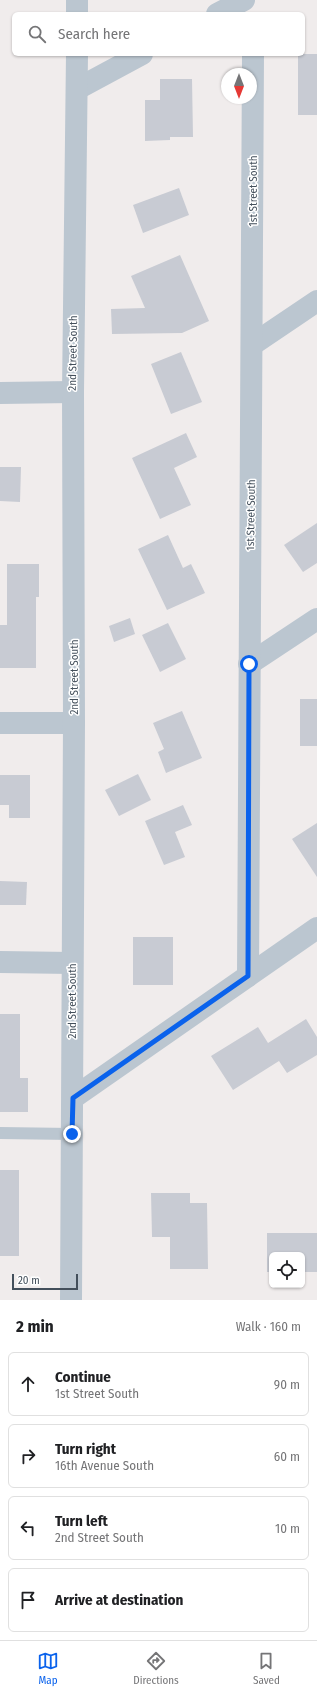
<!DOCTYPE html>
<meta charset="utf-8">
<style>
body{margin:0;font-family:"Fira Sans Condensed",sans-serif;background:#f2f2f2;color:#202124}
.controls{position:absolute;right:12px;bottom:12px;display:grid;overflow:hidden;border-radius:6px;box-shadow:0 1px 3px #0004}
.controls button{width:36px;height:36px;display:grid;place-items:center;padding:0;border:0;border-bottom:1px solid #e0e0e0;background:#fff;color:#202124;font:20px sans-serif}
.compass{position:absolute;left:221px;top:68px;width:36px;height:36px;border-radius:50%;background:#fff;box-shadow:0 1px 3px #0004;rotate:180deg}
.scale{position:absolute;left:12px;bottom:10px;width:66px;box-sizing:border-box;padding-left:4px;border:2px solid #434f5b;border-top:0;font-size:11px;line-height:14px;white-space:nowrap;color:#434f5b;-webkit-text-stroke:3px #fff;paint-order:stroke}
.stop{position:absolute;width:12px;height:12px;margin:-9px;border:3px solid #0a62ec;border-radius:50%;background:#fff}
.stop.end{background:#0a62ec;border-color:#fff;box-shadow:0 1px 4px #0008}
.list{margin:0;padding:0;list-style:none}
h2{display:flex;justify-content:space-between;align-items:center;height:52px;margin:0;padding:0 16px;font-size:17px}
h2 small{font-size:13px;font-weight:400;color:#757577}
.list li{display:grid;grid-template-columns:26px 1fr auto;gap:12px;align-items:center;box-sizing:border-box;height:64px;margin:0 8px 8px;padding:0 8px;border:1px solid #e0e0e0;border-radius:6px}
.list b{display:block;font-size:15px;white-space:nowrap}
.list p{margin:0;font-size:13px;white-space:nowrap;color:#757577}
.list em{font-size:13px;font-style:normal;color:#757577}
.icon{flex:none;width:22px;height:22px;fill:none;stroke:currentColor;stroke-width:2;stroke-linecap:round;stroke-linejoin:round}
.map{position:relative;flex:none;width:317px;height:1300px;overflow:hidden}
.search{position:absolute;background:#fff;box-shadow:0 1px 3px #0004;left:12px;right:12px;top:12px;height:44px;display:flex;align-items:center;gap:10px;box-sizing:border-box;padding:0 14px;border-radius:6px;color:#757577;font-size:15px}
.sheet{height:340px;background:#fff}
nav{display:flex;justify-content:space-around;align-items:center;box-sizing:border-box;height:56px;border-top:1px solid #e0e0e0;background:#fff;font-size:11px;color:#757577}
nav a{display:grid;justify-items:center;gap:2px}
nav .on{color:#0a62ec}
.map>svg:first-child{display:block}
</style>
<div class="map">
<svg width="317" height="1300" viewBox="0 0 317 1300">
<rect width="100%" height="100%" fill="#f0ecec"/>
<g fill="#c8cbd3">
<rect x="298" y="54" width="19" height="61"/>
<polygon points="160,79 192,79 193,137 170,137 170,140 145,141 145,100 160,100"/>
<polygon points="179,188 189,215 143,233 133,205"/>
<polygon points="180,255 209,321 182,333 112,334 111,309 145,308 131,276"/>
<polygon points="181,352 202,402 171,414 151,364"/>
<polygon points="186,433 197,457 174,468 191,505 160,519 132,458"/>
<polygon points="0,467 21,467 20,502 0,501"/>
<polygon points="317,523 317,563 303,572 284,545"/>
<polygon points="168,535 183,568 191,564 205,593 167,610 138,549"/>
<polygon points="7,564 39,564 39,597 36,597 36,668 0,668 0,625 7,625"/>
<polygon points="130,618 135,634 114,642 109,626"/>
<polygon points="168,623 186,659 160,672 142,635"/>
<rect x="300" y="699" width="17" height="47"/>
<polygon points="182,711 202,758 166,773 158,752 164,749 153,723"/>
<polygon points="138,774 151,800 119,816 105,790"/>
<polygon points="0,775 30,775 30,818 9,818 9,805 0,805"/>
<polygon points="183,805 192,825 175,832 185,857 164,865 145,821"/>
<polygon points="317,823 317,877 292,839"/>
<polygon points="0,881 27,882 26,905 0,905"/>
<rect x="133" y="937" width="40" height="48"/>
<polygon points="0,1014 20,1014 20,1078 28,1078 28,1112 0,1112"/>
<polygon points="306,1019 317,1037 317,1055 287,1073 279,1061 233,1090 211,1056 258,1027 268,1043"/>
<rect x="0" y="1170" width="19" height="86"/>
<polygon points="151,1193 190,1193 190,1203 207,1203 208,1269 170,1269 170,1237 152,1237"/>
<polygon points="267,1233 317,1233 317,1272 302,1272 302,1255 272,1255 272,1272 267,1272"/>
</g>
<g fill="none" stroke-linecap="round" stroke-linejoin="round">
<polyline stroke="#bbc6d0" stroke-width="12" points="0,1133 72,1134"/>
<g stroke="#bbc6d0" stroke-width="22">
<polyline points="77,0 77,14"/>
<polyline points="217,14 244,0"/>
<polyline points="77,89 142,54"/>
<polyline points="252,345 317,301"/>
<polyline points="0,393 73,392"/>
<polyline points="249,664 317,619"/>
<polyline points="0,723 74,723"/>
<polyline points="0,962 72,963"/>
<polyline points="248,976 253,54"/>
<polyline points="73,1098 317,928"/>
<polyline points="71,1300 74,723 73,392 77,54"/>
</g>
</g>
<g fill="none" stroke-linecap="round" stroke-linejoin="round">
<polyline stroke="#0a62ec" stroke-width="5" points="72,1134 73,1098 248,976 249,664"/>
</g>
<g text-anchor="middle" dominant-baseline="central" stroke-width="3" stroke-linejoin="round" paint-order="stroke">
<g font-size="11" fill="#434f5b" stroke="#fff">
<text transform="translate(253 191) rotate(-90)">1st Street South</text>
<text transform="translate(73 353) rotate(-89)">2nd Street South</text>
<text transform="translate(251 515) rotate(-89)">1st Street South</text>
<text transform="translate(74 677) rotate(-90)">2nd Street South</text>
<text transform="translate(72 1001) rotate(-90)">2nd Street South</text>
</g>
</g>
</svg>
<div class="controls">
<button><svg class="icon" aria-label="locate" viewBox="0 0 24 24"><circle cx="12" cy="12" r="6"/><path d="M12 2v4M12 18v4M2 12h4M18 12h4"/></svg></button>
</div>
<svg class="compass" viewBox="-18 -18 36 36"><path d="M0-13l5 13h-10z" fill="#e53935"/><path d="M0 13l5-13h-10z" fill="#757577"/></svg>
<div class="scale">20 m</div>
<div class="stop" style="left:249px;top:664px"></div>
<div class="stop end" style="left:72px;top:1134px"></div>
<div class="search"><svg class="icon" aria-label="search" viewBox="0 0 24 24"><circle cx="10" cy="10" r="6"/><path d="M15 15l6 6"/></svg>Search here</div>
</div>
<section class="sheet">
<h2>2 min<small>Walk · 160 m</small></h2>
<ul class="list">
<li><svg class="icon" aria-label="ahead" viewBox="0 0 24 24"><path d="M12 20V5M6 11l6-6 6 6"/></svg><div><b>Continue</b><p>1st Street South</p></div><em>90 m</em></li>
<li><svg class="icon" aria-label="right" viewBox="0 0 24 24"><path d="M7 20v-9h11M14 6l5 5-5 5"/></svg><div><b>Turn right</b><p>16th Avenue South</p></div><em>60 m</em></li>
<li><svg class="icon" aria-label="left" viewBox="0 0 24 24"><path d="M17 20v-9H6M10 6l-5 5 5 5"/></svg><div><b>Turn left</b><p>2nd Street South</p></div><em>10 m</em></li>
<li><svg class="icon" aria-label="arrive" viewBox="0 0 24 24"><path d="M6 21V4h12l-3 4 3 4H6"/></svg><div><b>Arrive at destination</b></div></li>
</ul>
</section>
<nav>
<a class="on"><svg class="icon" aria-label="map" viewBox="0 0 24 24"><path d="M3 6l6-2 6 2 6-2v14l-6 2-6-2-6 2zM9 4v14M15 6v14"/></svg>Map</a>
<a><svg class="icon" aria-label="directions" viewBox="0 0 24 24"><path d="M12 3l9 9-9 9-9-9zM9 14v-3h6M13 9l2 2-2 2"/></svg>Directions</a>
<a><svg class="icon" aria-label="saved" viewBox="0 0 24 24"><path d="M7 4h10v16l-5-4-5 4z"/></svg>Saved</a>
</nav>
